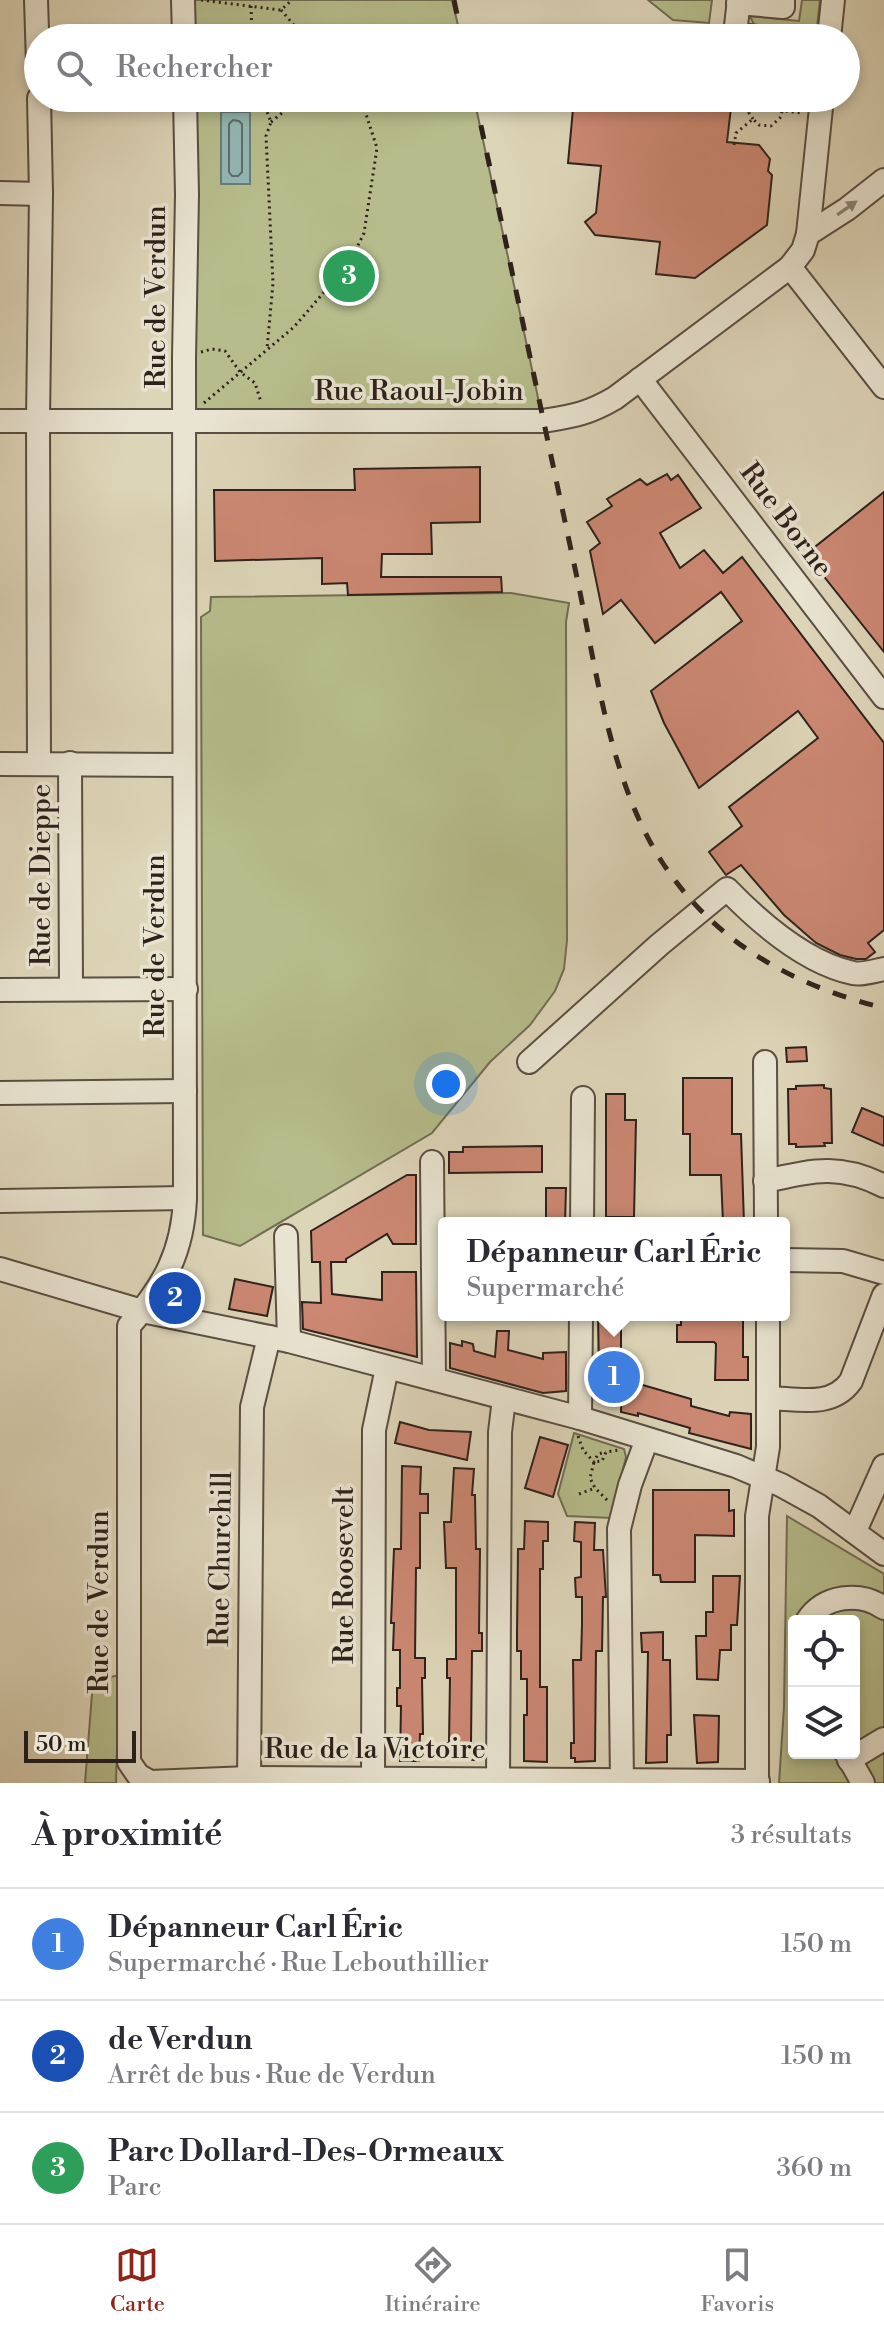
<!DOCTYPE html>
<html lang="fr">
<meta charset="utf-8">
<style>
body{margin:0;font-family:"Libre Bodoni",serif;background:#f7f7f7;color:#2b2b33}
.controls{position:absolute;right:24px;bottom:24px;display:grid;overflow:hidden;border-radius:8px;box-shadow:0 4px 12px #0003}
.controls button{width:72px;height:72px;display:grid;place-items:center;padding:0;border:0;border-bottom:2px solid #e1e1e2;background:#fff;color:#2b2b33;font:40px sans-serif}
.scale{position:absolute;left:24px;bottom:20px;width:112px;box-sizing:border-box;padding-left:8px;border:4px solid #2e211c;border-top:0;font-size:22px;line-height:28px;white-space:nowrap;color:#2e211c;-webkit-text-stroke:6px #e9e4d1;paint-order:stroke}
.you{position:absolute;left:446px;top:1084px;width:28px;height:28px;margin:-20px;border:6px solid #fff;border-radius:50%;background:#1a73e8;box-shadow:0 0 0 12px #1a73e833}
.badge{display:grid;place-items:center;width:52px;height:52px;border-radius:50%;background:#8f2418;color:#fff;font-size:26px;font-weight:700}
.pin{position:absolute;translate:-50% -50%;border:4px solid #fff;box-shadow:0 2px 8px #0006}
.popup{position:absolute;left:438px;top:1217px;width:352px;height:104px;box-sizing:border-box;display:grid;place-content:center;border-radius:8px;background:#fff;filter:drop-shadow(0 2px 6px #0005);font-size:26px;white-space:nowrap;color:#7c7c81}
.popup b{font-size:30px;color:#2b2b33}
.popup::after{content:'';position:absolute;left:50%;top:100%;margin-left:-16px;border:16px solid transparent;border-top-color:#fff}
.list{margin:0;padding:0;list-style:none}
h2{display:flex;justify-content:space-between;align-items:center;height:104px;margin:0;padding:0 32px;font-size:34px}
h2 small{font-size:26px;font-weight:400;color:#7c7c81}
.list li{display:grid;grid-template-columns:52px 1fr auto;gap:24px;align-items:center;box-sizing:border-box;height:112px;padding:0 32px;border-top:2px solid #e1e1e2}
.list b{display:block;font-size:30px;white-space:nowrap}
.list p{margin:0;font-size:26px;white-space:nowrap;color:#7c7c81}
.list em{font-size:26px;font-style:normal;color:#7c7c81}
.icon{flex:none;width:44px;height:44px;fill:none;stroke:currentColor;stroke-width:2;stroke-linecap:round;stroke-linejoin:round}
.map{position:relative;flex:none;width:884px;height:1783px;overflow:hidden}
.search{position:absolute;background:#fff;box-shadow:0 4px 12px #0003;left:24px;right:24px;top:24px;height:88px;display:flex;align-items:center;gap:20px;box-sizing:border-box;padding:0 28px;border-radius:44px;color:#7c7c81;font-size:30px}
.sheet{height:440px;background:#fff}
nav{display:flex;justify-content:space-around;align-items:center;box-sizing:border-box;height:112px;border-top:2px solid #e1e1e2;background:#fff;font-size:22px;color:#7c7c81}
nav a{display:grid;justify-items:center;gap:4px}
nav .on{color:#8f2418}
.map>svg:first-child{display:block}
</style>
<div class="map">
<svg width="884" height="1783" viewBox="0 0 884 1783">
<rect width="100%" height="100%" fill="#ddd5b8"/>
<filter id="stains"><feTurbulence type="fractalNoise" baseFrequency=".0025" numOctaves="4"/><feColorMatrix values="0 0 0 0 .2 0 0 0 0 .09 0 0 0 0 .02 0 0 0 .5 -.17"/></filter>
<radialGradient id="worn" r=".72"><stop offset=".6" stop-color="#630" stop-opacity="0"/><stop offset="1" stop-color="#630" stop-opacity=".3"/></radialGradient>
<g fill="#b6bc8b" stroke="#726e54" stroke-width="2" fill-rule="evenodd">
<polygon points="183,0 452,0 461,38 184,38"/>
<polygon points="648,0 712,0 709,23 673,20"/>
<polygon points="802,0 820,0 817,27 811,34 755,27 750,16 799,21"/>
<polygon points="185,98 474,98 543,421 186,422"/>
<polygon points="511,593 569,603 566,622 567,940 564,969 555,991 530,1025 490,1062 432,1133 240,1246 203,1235 201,617 210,611 211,597"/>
<polygon points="574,1433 624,1449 626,1457 611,1518 567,1516 558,1494"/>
<path d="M787,1516L884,1574V1783H779L784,1707ZM794,1621H854V1753H794Z"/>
<polygon points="119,1675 116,1783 85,1783 93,1681"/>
</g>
<rect fill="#93b8b4" stroke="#6b7c77" stroke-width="2" x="221" y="112" width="29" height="72"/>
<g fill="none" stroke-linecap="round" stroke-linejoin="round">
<polygon stroke="#606c68" stroke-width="2" points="233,120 239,121 242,124 242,172 238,176 232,176 229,172 229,124"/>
</g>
<g fill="#cc8873" stroke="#2e211c" stroke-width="2">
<polygon points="574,98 732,99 727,142 759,145 770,159 768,171 772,175 767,225 695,278 656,274 660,242 595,235 585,222 596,213 601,166 568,163"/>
<polygon points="480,467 480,522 431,523 432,554 382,554 381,577 501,577 502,592 348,595 347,583 322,584 322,558 215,561 214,490 355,490 354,469"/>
<polygon points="667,474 671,480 678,475 701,508 660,533 680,568 704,550 723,573 742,557 884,743 884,930 868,943 875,952 866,959 856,959 840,955 816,943 784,915 741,865 726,875 709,852 742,826 729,807 818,738 798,711 699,788 664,723 651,691 742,621 721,592 655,643 621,600 603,614 590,551 600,543 587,522 612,506 607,499 640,479 647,485"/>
<polygon points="884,492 884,652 806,554"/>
<polygon points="806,1047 807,1061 787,1062 786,1048"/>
<polygon points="683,1078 732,1078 732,1134 741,1134 744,1223 723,1223 721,1175 690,1175 690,1134 683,1134"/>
<polygon points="824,1085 824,1088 831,1089 832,1143 824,1143 825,1146 796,1147 796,1144 789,1144 788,1089 796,1089 796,1086"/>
<polygon points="606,1094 625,1094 625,1120 636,1120 634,1217 606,1217"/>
<polygon points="862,1108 884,1117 884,1146 852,1132"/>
<polygon points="542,1146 542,1172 449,1173 449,1152 463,1152 463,1147"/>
<polygon points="407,1175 416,1175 416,1244 393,1244 387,1234 346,1259 346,1262 331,1262 332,1294 382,1300 382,1272 416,1272 417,1357 303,1329 302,1302 321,1303 320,1262 312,1262 311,1231"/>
<polygon points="546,1188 566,1188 565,1223 546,1223"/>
<polygon points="235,1279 273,1287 267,1316 229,1309"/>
<polygon points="598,1315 621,1315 621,1387 607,1387 607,1373 599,1373"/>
<polygon points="681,1315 699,1315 699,1319 743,1319 743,1357 748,1357 748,1380 715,1380 716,1344 714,1342 677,1342 677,1325 681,1325"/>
<polygon points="497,1331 509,1331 508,1350 543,1359 543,1353 566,1352 566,1391 543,1393 450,1368 450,1343 462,1346 462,1341 473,1344 474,1351 495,1357"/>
<polygon points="622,1379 691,1399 691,1406 729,1416 730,1412 751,1414 751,1449 689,1433 690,1428 638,1413 638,1416 621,1412"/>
<polygon points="400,1422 429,1430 471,1432 467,1460 395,1443"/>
<polygon points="540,1437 568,1445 553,1497 525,1488"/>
<polygon points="402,1466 421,1467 420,1494 428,1494 428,1513 420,1513 420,1568 416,1568 415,1658 425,1658 425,1678 422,1678 423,1734 420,1734 419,1761 400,1761 401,1706 397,1706 397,1688 400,1688 400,1650 393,1650 394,1623 391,1623 394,1549 401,1549"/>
<polygon points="454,1468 474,1469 472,1495 475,1495 476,1549 480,1549 479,1633 482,1633 482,1651 472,1651 471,1744 475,1744 474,1760 446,1758 447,1743 449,1743 450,1678 447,1678 447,1659 456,1659 456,1568 446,1568 444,1522 451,1522"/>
<polygon points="653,1490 729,1490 729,1511 734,1510 734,1536 695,1535 695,1582 661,1582 660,1575 653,1575"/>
<polygon points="525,1521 548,1522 548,1541 543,1541 543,1569 540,1569 540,1687 547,1687 547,1762 524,1761 524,1715 527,1715 527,1679 521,1679 521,1651 517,1651 517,1633 518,1549 524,1549"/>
<polygon points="575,1522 595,1523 594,1550 603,1550 606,1597 603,1597 602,1651 596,1651 595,1761 575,1762 575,1758 571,1758 571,1743 574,1743 573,1660 581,1660 582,1624 582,1597 576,1597 575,1578 581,1577 581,1542 574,1541"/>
<polygon points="713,1576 740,1576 737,1625 731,1625 731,1650 720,1650 718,1680 697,1679 696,1636 706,1636 706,1612 713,1612"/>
<polygon points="663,1632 663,1660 670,1660 671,1735 667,1735 667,1762 646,1763 648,1652 642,1652 641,1633"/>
<polygon points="694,1715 719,1716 718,1762 697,1763"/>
</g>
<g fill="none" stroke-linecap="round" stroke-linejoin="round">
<defs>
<g id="minor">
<polyline points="36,0 38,63"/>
<polyline points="183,0 184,38"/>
<polyline points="739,0 735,34 766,38"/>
<polyline points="738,3 783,7 783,0"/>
<polyline points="829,38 833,0"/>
<polyline points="39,98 41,194 38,420 39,762"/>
<path d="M185,98L187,195L184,358L185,1198C183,1252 164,1286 129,1326V1762L138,1775L150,1782L249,1778L758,1781"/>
<polyline points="822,98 808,234 803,250 790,267 884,387"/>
<polyline points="0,193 41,194"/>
<polyline points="808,234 847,209 884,180"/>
<polyline points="640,379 884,697"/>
<path d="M0,421H543C573,416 588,414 615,398L790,267"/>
<polyline points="70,763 71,987"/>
<polyline points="0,764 184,765"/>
<polyline points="0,990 186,989"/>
<path d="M529,1062L659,945L727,889C758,921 806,963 853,973C862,975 874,971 884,969"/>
<polyline points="765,1062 766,1223"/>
<polyline points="0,1093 185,1091"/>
<polyline points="432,1162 434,1379"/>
<path d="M765,1181C812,1171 838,1163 884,1186"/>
<polyline points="0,1201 185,1198"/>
<polyline points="582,1223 583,1098"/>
<polyline points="286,1236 289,1341"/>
<polyline points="784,1260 843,1261 884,1273"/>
<polyline points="0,1269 142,1311 289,1341 580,1418 736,1466 781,1485 819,1506 884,1554"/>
<path d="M769,1398C799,1399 832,1408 851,1381L884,1295"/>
<polyline points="580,1418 581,1315"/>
<polyline points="855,1531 884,1466"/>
<path d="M807,1621C824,1595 860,1591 884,1608"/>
<polyline points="846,1753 863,1783"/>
<polyline points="849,1760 884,1739"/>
<polyline points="249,1783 252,1407 269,1337"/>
<polyline points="373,1783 374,1430 387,1368"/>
<polyline points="498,1783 500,1432 504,1399"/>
<polyline points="622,1783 619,1529 630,1485 647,1439"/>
<polyline points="757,1783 757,1516 768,1447 768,1315"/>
</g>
</defs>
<use href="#minor" stroke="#5a4e43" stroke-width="26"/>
<g stroke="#2e211c" stroke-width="3" stroke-dasharray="2 4" stroke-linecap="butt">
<polyline points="201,0 281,10 292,0"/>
<polyline points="251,6 252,38"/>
<polyline points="281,10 305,38"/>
<polyline points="257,98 264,104 271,122 266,136 273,283 267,349"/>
<polyline points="777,98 782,103 782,111"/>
<polyline points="753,119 749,113 751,103 758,98"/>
<polyline points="271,122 300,98"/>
<polyline points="734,145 736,133 753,119 759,125 771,126 781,117 782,111 803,113"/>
<polyline points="201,352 212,349 225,351 240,372 255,383 261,402"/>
<polyline points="204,403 294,327 350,262 364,233 377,148 362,102 358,98"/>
<polyline points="578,1436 583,1450 594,1462 598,1454 606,1452"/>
<polyline points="579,1494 595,1488"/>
<polyline points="607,1500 595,1488 590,1478 594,1462 602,1461 606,1452 619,1450"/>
</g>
<use href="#minor" stroke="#e9e4d1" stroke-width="22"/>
<g stroke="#2e211c" stroke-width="5" stroke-dasharray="14 14" stroke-linecap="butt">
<polyline points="454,0 462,38"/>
<path d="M475,98C509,256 542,415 576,573C596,666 609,780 662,862C715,943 792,985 884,1008"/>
</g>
</g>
<defs><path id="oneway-solid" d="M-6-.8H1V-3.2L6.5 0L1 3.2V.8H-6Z" transform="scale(2)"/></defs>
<use fill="#8c8276" href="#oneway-solid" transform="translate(847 208) rotate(-35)"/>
<g text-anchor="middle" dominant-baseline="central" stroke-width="7" stroke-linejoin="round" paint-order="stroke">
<g font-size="28" fill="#2e211c" stroke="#e9e4d1">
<text transform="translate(156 297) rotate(-90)">Rue de Verdun</text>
<text x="419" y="391">Rue Raoul-Jobin</text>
<text transform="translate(786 520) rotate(53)">Rue Borne</text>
<text transform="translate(41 875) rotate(-90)">Rue de Dieppe</text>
<text transform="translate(155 946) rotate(-90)">Rue de Verdun</text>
<text transform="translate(221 1559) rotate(-89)">Rue Churchill</text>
<text transform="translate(344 1575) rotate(-90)">Rue Roosevelt</text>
<text transform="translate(99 1602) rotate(-90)">Rue de Verdun</text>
<text x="375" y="1749">Rue de la Victoire</text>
</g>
</g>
<rect width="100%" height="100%" filter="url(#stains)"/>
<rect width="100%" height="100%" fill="url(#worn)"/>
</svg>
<div class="controls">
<button><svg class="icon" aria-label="locate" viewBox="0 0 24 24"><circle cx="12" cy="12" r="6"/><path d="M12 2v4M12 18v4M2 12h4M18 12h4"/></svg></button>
<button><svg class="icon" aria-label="layers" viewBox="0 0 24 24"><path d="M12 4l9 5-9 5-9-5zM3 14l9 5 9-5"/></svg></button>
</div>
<div class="scale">50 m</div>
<div class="you"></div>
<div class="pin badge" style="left:614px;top:1377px;background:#3f7fe0">1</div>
<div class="popup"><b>Dépanneur Carl Éric</b>Supermarché</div>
<div class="pin badge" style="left:175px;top:1298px;background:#1a4fb4">2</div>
<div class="pin badge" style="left:349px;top:276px;background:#2e9e5b">3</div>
<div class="search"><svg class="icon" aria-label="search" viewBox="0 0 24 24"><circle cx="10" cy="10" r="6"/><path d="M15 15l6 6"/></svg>Rechercher</div>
</div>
<section class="sheet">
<h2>À proximité<small>3 résultats</small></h2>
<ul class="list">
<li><span class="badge" style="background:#3f7fe0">1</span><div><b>Dépanneur Carl Éric</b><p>Supermarché · Rue Lebouthillier</p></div><em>150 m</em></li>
<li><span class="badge" style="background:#1a4fb4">2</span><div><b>de Verdun</b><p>Arrêt de bus · Rue de Verdun</p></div><em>150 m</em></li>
<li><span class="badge" style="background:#2e9e5b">3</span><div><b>Parc Dollard-Des-Ormeaux</b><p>Parc</p></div><em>360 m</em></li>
</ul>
</section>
<nav>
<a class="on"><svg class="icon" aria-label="map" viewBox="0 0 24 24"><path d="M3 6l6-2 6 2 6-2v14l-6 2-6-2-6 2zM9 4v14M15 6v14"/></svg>Carte</a>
<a><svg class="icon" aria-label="directions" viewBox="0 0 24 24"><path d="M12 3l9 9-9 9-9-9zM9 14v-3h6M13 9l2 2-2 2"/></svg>Itinéraire</a>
<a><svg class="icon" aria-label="saved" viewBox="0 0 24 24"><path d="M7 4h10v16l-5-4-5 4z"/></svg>Favoris</a>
</nav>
